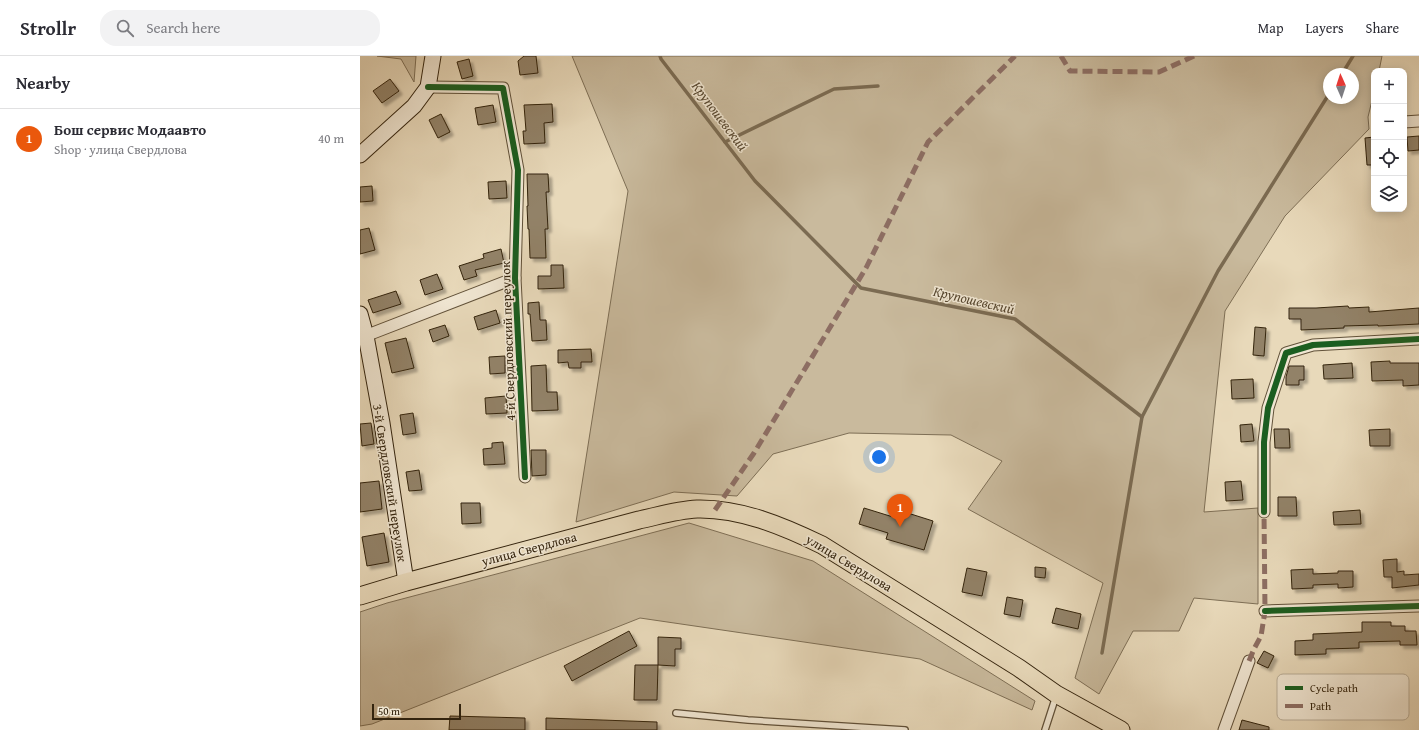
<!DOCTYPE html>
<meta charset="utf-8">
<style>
body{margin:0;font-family:"Gentium Book Plus",serif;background:#f2f2f3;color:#2b2b33}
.controls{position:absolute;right:12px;top:12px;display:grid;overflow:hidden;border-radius:8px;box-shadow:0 2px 10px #0003}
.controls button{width:36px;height:36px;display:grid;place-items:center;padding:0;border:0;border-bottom:1px solid #e1e1e2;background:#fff;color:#2b2b33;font:20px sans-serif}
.compass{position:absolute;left:963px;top:12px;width:36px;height:36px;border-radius:50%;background:#fff;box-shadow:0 2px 10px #0003;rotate:357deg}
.scale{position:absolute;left:12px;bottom:10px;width:89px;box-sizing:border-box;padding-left:4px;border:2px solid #34240e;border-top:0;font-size:11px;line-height:14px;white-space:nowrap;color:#34240e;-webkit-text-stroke:3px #f0e6d2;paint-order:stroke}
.you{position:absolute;left:519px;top:401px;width:14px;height:14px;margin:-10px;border:3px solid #fff;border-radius:50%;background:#1a73e8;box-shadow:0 0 0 6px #1a73e833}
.badge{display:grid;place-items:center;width:26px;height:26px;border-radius:50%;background:#ea580c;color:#fff;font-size:13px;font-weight:700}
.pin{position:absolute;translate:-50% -33px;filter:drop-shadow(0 1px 2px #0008)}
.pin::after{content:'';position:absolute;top:21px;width:14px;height:12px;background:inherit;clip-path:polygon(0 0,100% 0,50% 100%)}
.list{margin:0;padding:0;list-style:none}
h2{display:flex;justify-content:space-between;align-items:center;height:52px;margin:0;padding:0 16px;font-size:17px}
h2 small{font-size:13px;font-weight:400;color:#7c7c81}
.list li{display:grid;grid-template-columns:26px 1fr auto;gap:12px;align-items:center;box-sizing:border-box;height:60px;padding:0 16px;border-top:1px solid #e1e1e2}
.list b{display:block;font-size:15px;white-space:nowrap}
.list p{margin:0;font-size:13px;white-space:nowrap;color:#7c7c81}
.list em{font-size:13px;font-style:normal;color:#7c7c81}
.icon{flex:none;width:22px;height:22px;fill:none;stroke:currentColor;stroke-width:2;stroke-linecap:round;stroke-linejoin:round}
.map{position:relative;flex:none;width:1059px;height:674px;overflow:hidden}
header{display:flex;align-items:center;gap:24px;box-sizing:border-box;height:56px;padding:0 20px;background:#fff;border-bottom:1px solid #e1e1e2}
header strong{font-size:19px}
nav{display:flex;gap:22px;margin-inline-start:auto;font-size:14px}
.search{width:280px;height:36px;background:#f2f2f3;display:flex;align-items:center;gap:10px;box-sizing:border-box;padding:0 14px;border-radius:16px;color:#7c7c81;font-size:15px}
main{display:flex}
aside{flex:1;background:#fff}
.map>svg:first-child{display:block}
</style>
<header>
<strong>Strollr</strong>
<div class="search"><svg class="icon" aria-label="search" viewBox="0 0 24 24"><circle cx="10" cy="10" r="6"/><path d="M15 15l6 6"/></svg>Search here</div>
<nav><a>Map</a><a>Layers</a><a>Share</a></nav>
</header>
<main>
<aside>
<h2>Nearby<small></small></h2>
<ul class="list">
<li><span class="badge">1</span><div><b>Бош сервис Модаавто</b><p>Shop · улица Свердлова</p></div><em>40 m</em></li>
</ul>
</aside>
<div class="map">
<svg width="1059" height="674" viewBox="0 0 1059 674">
<defs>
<filter id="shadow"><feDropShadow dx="3.5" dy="3.5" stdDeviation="1" flood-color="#0004"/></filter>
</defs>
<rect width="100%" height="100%" fill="#e8d9ba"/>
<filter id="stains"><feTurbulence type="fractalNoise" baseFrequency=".005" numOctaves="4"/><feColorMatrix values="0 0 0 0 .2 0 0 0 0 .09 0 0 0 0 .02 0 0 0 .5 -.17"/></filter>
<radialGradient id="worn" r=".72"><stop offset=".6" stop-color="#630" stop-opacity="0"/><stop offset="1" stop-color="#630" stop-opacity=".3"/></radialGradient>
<g fill="#c9ba9d" stroke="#7e6f56" fill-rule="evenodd">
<polygon points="17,0 56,0 54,26 41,3"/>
<path d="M212,0H1022L1019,15H1014V36L1008,61L1009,73L925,160L865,255L844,456L898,452V548L834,542L819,575H773L739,638L715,622L743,527L608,453L642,405L591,379L489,377L413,398L377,440L314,436L216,466L268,135ZM969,18H993V42H969Z"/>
<polygon points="329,467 453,505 675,645 672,654 560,603 280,562 12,668 0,670 0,556 27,547"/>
</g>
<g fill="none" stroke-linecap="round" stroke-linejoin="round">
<g stroke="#7b6b52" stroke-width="3.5">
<polyline points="300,0 301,3 395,125 501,232 655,263 782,361 742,597"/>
<polyline points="982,18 993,0"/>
<polyline points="365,86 474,33 518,30"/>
<polyline points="782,361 858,215 969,38"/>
</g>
</g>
<g fill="#928267" stroke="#34240e" filter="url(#shadow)">
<polygon points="164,0 176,0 178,17 160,19 158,5"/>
<polygon points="109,3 113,20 102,23 97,6"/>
<polygon points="30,23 39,35 22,47 13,35"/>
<polygon points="192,48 193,66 184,67 185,87 164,88 163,75 166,75 164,49"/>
<polygon points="133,49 136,66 118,69 115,52"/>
<polygon points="81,58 90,76 78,82 69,64"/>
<polygon points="1059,80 1059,94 1048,95 1047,81"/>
<polygon points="1014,81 1014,109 1007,109 1005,82"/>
<polygon points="167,118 188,118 189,136 186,136 188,173 185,173 186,202 170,202 169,173 168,173 167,150 168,150"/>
<polygon points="146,125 147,142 129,143 128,126"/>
<polygon points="12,130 13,145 0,146 0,131"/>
<polygon points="9,172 15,194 0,198 0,174"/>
<polygon points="141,193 144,207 115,214 117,220 104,224 99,210 124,202 123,198"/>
<polygon points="191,209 203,209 204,232 178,233 178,220 191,220"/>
<polygon points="77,218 83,233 65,239 60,224"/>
<polygon points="36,235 41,248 13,257 8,244"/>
<polygon points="179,246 180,264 186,264 187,284 172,285 170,258 168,258 168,247"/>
<polygon points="988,250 989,252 1009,251 1009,256 1059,252 1059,268 1018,270 1018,269 984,270 984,272 941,274 941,263 929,263 929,252 956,252"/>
<polygon points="136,254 140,267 118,274 114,261"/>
<polygon points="85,269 89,280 73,286 69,274"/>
<polygon points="895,271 906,272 904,300 893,299"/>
<polygon points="46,282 54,312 32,317 25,287"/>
<polygon points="231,293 232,306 221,306 221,312 209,312 208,306 198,307 198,294"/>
<polygon points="145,300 145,317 130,318 129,301"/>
<polygon points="1030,305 1030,307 1059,307 1059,329 1043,330 1043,324 1012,325 1011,306"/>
<polygon points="992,307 993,322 964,323 963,309"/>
<polygon points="186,309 187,336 197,336 198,354 172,355 171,310"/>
<polygon points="929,310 944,310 944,324 939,324 939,329 926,329 926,321"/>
<polygon points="893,323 894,342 872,343 871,324"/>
<polygon points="146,340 147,357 126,358 125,342"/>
<polygon points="53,357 56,377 43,379 40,359"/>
<polygon points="11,367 14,388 2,390 0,368"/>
<polygon points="892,368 894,385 881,386 880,369"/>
<polygon points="914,373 929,373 930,392 915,392"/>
<polygon points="1030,373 1030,390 1010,390 1009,374"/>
<polygon points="143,386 145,408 124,409 123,393 132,392 132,387"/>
<polygon points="171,394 186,394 186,419 172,420"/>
<polygon points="59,414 62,434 49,435 46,416"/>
<polygon points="19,425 22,453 0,456 0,427"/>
<polygon points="881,425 883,444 866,445 865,426"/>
<polygon points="918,441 936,441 937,460 918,460"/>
<polygon points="101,447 120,447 121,467 102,468"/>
<polygon points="504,452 533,461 535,453 573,465 564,494 526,483 528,477 499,468"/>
<polygon points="1000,454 1001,468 974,469 973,456"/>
<polygon points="24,477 29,506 7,510 2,481"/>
<polygon points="1037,503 1037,516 1044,515 1044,519 1059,518 1059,529 1032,532 1032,521 1024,521 1023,504"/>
<polygon points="675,511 686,512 685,522 675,521"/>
<polygon points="607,512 627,516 622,540 602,536"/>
<polygon points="953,513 953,518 978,517 978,515 993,515 993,531 978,532 978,528 953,529 953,532 932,533 931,514"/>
<polygon points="647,541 663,544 660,561 644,558"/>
<polygon points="696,552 721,558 718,573 692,567"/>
<polygon points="1002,566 1031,566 1031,570 1045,570 1045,575 1056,575 1057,589 1040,589 1040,585 999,586 999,592 966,593 966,598 935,599 935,585 953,584 953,578 1002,576"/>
<polygon points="269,575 277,590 212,625 204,610"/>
<polygon points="298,581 321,582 321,593 315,593 315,610 298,609"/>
<polygon points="904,595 914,600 908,612 897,607"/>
<polygon points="275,609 298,609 297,644 274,644"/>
<polygon points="90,660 165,662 165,674 89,674"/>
<polygon points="186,662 297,666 297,674 186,674"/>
<polygon points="882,664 909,671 909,674 879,674"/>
</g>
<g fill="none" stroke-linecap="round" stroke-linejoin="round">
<defs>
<g id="service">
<polyline points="316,657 388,664 545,674"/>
<polyline points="685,674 696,640"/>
</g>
<g id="minor">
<polyline points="68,31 143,32 158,114 155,222 165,421"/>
<polyline points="1044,66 1059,65"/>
<polyline points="0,282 155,222"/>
<polyline points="904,456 904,386 908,352 926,297 953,289 1059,283"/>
<polyline points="905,555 1059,550"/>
<polyline points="864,674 889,605"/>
</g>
<g id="secondary">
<polyline points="0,99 54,50 68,31 73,0"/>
<polyline points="0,258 6,280 22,367 46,526"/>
</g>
<path id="primary" d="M0,540L46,526L279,464C298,460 317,454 337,453C380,452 423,470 462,489L659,612L696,638L761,674"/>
</defs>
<use href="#service" stroke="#615139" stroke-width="8"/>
<use href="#minor" stroke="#615139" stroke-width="13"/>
<use href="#secondary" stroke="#34240e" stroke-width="17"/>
<use href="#primary" stroke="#34240e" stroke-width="19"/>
<use href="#service" stroke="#f0e6d2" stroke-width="5.5"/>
<use href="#minor" stroke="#f0e6d2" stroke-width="11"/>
<use href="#secondary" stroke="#f0e6d2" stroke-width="15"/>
<use href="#primary" stroke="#e8d9ba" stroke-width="17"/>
<g stroke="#8d6e63" stroke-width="5" stroke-dasharray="10 5" stroke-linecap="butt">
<polyline points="701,0 710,15 799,16 834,0"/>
<polyline points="355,454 394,397 506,212 568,86 655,0"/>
<polyline points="889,605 894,593 901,580 905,555 904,456"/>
</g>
<defs>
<g id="cycleway">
<polyline points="68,31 143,32 158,114 155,222 165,421"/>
<polyline points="904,456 904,386 908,352 926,297 953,289 1059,283"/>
<polyline points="905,555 1059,550"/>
</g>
</defs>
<use href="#cycleway" stroke="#f0e6d2" stroke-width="8"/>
<use href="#cycleway" stroke="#1b5e20" stroke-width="6"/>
</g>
<g text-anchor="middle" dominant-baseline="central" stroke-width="3" stroke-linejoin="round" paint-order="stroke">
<g font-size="13" fill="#34240e" stroke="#f0e6d2">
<text transform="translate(148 285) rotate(-92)">4-й Свердловский переулок</text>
<text transform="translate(30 427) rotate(81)">3-й Свердловский переулок</text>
<text transform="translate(169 493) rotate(-15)">улица Свердлова</text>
<text transform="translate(489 507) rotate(31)">улица Свердлова</text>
</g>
<g font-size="14" font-style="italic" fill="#584830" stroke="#f0e6d2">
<text transform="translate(360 60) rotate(53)">Крупошевский</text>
<text transform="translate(614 244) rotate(13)">Крупошевский</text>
</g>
</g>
<rect x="917" y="618" width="132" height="46" rx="6" fill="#f0e6d2" stroke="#b8ac97" stroke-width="1"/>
<rect x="925" y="630" width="18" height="4" fill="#1b5e20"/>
<rect x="925" y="648" width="18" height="4" fill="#8d6e63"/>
<g font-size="11" fill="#34240e">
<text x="950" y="636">Cycle path</text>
<text x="950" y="654">Path</text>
</g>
<rect width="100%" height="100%" filter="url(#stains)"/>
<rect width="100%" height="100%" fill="url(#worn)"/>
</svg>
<div class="controls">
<button>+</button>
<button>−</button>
<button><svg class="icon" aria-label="locate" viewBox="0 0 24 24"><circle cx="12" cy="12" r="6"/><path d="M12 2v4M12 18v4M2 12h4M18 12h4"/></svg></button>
<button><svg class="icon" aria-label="layers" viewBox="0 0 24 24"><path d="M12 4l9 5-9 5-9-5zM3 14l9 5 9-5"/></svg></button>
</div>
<svg class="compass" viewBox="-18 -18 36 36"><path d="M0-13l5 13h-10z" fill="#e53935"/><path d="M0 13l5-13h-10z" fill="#7c7c81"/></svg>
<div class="scale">50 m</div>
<div class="you"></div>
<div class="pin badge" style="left:540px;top:471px">1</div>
</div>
</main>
